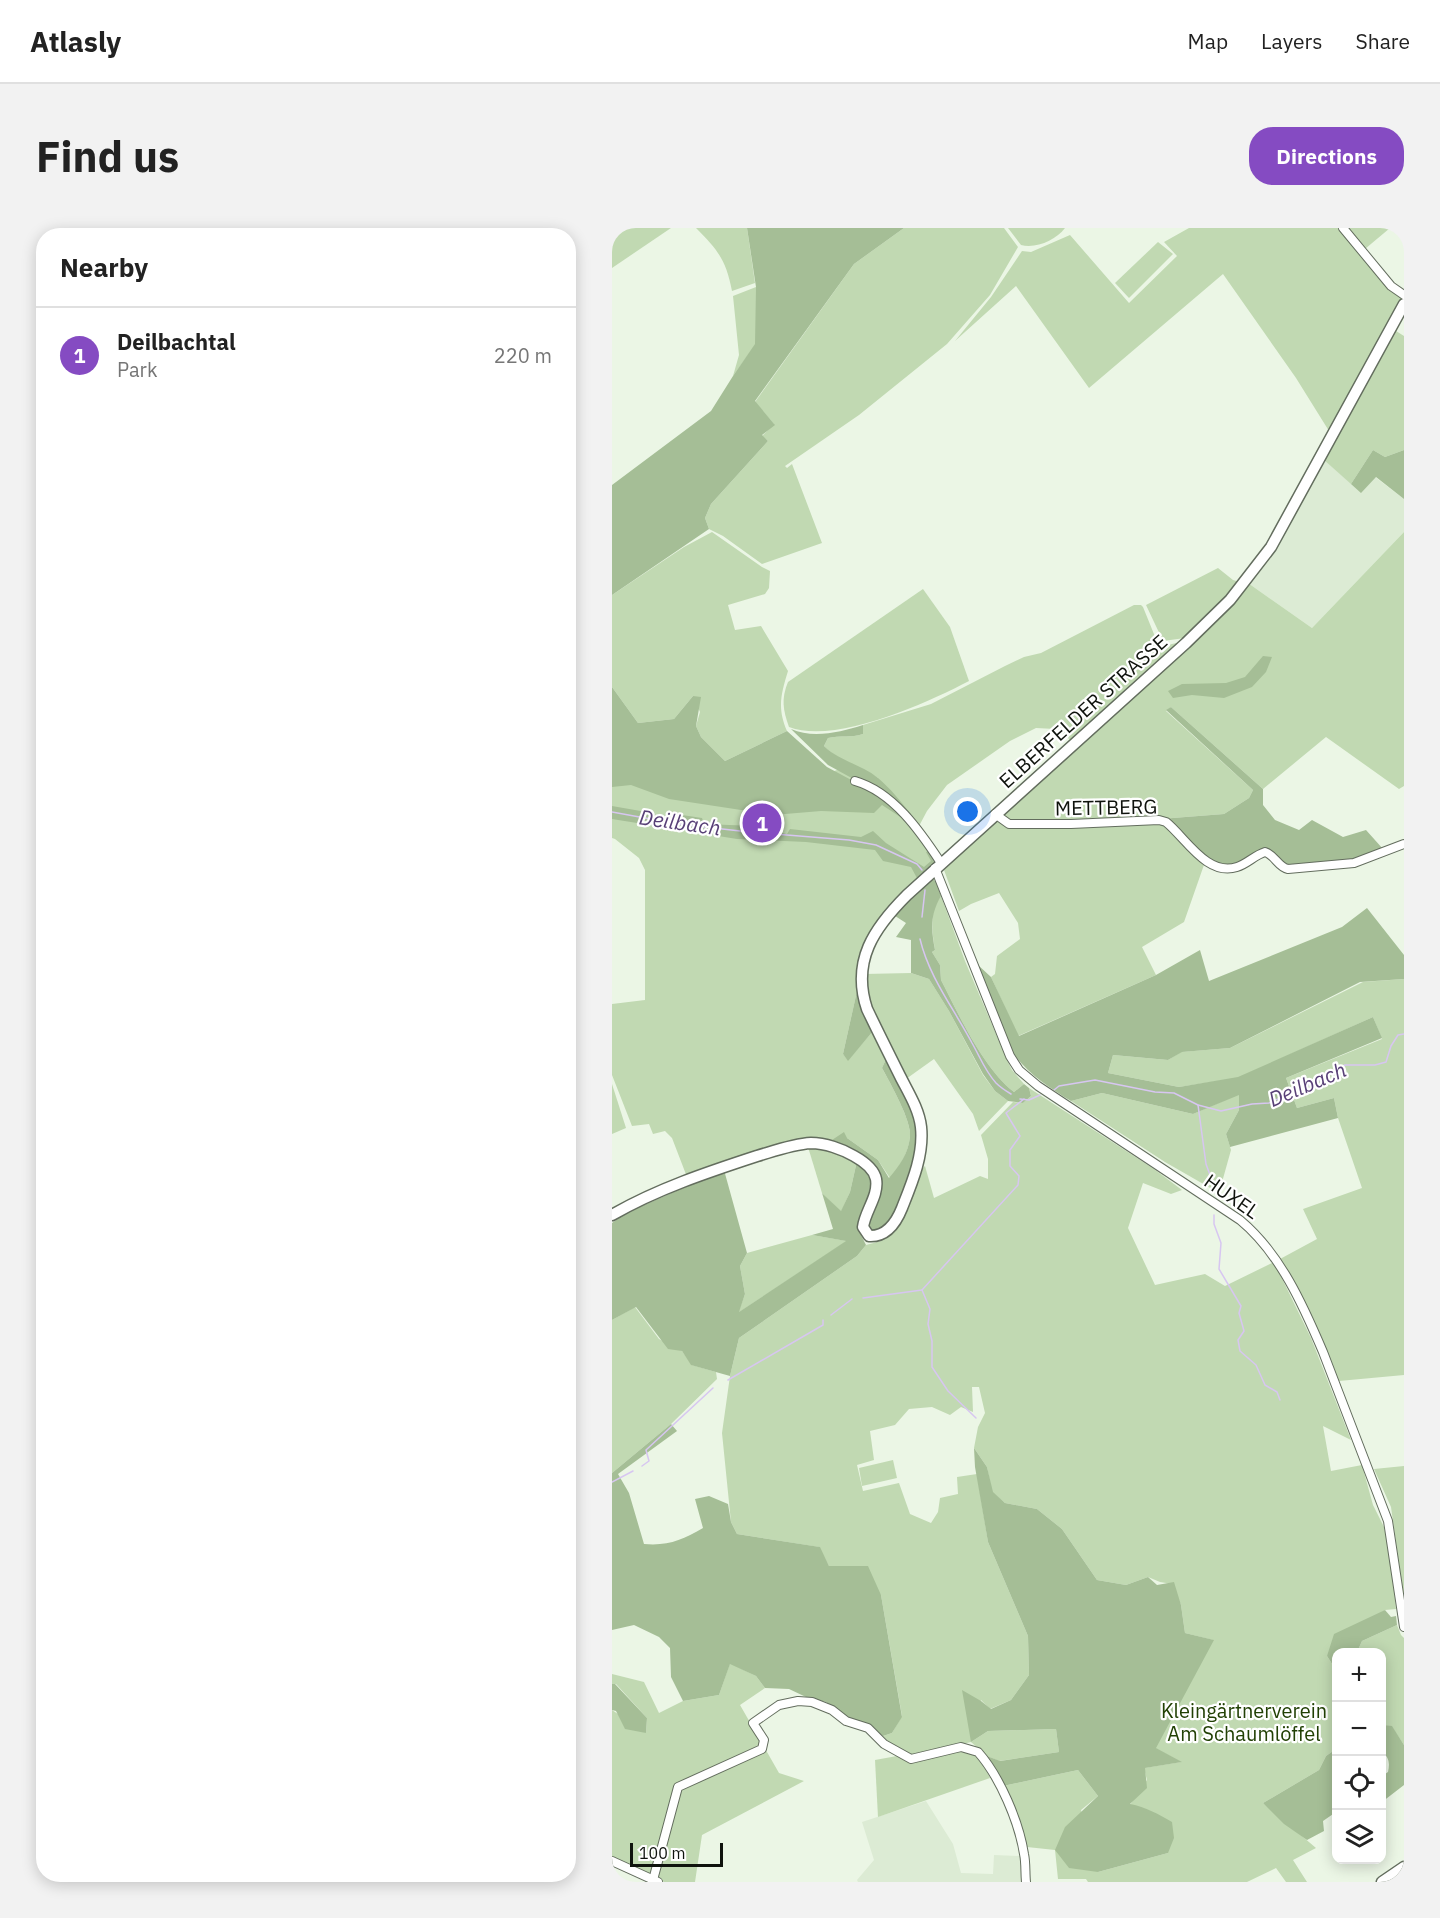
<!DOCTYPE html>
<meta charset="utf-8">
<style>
body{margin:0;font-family:"IBM Plex Sans",sans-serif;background:#f2f2f2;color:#222}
.controls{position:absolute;right:18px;bottom:18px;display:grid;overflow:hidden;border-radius:12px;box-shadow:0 3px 15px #0003}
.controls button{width:54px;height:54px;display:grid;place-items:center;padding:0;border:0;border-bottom:2px solid #e0e0e0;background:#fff;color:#222;font:30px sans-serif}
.scale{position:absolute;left:18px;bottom:15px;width:93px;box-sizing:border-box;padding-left:6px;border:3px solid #0f130d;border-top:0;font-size:16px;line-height:21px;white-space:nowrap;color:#0f130d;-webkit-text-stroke:4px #fff;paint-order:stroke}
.you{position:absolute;left:356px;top:584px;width:21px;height:21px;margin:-15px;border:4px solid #fff;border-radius:50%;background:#1a73e8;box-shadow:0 0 0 9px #1a73e833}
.badge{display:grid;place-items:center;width:39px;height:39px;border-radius:50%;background:#854bc2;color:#fff;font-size:20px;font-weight:700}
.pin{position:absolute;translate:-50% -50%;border:3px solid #fff;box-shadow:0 2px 6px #0006}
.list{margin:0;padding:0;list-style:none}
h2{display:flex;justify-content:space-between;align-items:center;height:78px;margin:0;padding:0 24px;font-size:26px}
h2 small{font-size:20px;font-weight:400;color:#767676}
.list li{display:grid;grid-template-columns:39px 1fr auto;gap:18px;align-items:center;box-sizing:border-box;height:96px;padding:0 24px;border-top:2px solid #e0e0e0}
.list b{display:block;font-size:22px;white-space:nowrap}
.list p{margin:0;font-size:20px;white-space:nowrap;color:#767676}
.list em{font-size:20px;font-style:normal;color:#767676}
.icon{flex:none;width:33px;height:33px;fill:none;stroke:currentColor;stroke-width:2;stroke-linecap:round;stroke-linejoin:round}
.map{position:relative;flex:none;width:792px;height:1654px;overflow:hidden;border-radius:24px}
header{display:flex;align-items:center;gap:36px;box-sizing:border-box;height:84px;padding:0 30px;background:#fff;border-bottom:2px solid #e0e0e0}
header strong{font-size:28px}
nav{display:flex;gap:33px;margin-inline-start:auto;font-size:21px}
.intro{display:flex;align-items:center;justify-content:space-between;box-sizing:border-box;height:144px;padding:0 36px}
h1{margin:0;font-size:42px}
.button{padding:15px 27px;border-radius:24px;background:#854bc2;color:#fff;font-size:21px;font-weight:700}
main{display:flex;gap:36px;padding:0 36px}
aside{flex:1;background:#fff;border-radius:24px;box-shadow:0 3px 15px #0003}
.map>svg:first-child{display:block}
</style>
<header>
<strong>Atlasly</strong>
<nav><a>Map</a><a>Layers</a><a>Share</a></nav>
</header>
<div class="intro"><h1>Find us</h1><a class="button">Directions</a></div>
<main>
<aside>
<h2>Nearby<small></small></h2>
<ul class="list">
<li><span class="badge">1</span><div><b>Deilbachtal</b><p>Park</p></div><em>220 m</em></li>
</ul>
</aside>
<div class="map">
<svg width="792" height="1654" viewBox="0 0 792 1654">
<rect width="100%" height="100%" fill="#ebf6e5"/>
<g fill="#dcebd4">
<polygon points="712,232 749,264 763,249 792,271 792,304 700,400 636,355"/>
<polygon points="314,1573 341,1616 349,1645 381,1646 382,1627 409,1628 411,1654 246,1654 245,1652 262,1632 250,1594"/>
</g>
<g fill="#c1d9b2">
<polygon points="0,0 59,0 0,40"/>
<path d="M84,0H135L143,55L120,63C114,32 106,22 84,0Z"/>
<polygon points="292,0 392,0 406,19 378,67 335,116 247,187 173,238 175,240 180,236 210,315 150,336 111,308 97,301 93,290 99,276 156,213 150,208 162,196 143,174 242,36"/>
<path d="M396,0H453C444,12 424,21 409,17Z"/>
<polygon points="577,0 730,0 790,69 717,203 684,150 611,46 477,160 404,58 343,113 379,69 410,23 419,24 458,7 517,75 565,28 552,14"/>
<polygon points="735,0 778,0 753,21"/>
<polygon points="546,14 561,26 517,70 503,55"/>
<polygon points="144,59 144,116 121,148 127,127 121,68"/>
<polygon points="784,103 792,108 792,222 773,229 761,222 739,256 712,232 763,138"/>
<path d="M100,304L150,339L158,343L157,360L153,366L116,377L123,402L149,398L176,443C169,466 165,480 175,503L113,533L89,509L84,498L88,484L81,468L62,491L26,495L0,459V367L72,319Z"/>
<polygon points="792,304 792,558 787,561 714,509 651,561 559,479 554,483 641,562 637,570 612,586 548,591 398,595 387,587 636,355 700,400"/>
<polygon points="606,340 621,352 628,354 573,410 551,413 534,377"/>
<path d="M311,361L338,399L357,453C315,475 223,517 177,499C171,482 169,471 176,454Z"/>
<path d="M522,377H529L531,379L546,416L551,418L569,414L460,513L443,501L424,500L398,513L335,557L315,583L306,600L323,630L248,730L245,763L231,826L236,832L261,803L275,829L270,840C278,855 300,893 298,909C296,926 288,938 278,950L266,932L235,910L75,949L60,910L53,903L41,906L37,896L20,898L0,847V776L33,772V642L27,630L3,611L0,610V546L170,563L225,542L266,550C249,539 226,533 212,518L216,510C228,507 239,510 251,506V497L319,476L393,438L412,429L429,425Z"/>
<polygon points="385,590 389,593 547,593 593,634 572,694 530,719 544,747 406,808 379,749 383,746 385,728 408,711 406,695 387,665 359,676 347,683 332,642"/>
<path d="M329,668L353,733L395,832L400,842L412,856L402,864C371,840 347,787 329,752L328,737L320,724L323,722C320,704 317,682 329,668Z"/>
<polygon points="299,745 317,751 337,783 371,847 383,863 396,873 367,903 361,886 322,831 294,851 253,770 252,746"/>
<polygon points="792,751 792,1147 727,1153 714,1120 668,1031 705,1011 691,981 750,960 726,890 722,870 685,880 674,850 770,811 761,789 626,850 567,859 496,845 501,827 556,832 569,824 618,820 751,754"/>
<polygon points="0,856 14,900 0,906"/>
<polygon points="417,860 542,941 570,962 559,966 531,955 516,1000 543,1057 593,1046 613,1058 662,1034 699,1110 739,1212 711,1198 719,1243 750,1237 761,1277 772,1299 779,1333 784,1381 773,1382 715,1428 724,1442 724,1521 714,1528 707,1542 651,1575 704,1620 681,1632 695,1654 674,1654 664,1640 635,1654 476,1654 474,1651 446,1651 443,1622 415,1619 391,1558 466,1542 486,1568 469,1582 486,1644 556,1625 518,1577 535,1552 532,1540 569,1534 543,1520 601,1412 573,1405 569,1377 560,1356 548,1354 536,1349 514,1357 485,1352 450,1301 425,1281 393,1275 380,1264 375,1239 362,1220 366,1199 373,1185 367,1159 360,1159 361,1184 349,1179 338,1187 320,1179 297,1181 283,1197 258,1203 262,1232 245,1237 251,1263 287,1255 298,1286 319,1295 326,1284 328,1270 346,1266 345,1249 365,1246 376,1314 416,1408 417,1447 399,1472 378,1481 369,1472 359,1514 376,1503 444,1501 447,1524 387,1533 375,1528 359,1514 321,1523 299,1531 281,1519 271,1508 280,1505 290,1488 269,1367 217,1338 207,1319 125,1306 119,1294 110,1205 118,1148 127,1110 245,1028 254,1017 269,1013 280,1003 307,944 313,938 322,970 368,948 376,951 376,931 369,907 401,874 411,875 419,868"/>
<polygon points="490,865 581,886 627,866 627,882 614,906 619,922 607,965 553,934 459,873"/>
<polygon points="196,919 225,924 245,933 238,964 229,984 210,965"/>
<polygon points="200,1007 235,1013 126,1085 133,1066 128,1038 135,1025"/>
<polygon points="23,1079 47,1111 70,1123 80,1137 104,1144 105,1151 59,1196 0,1245 0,1092"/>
<polygon points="281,1232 285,1250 250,1258 247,1240"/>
<polygon points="792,1238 792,1371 779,1279 762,1241"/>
<polygon points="785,1397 789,1407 792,1410 792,1517 780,1499 770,1497 770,1424 745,1424 750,1413"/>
<polygon points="118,1435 144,1448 153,1460 128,1477 167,1545 192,1553 90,1607 83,1654 52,1654 0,1629 0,1482 34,1505 35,1490 4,1456 0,1456 0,1446 32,1454 47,1485 71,1473 107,1467"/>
<path d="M343,1524C365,1524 369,1530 378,1550L266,1589L263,1532L285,1528Z"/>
</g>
<g fill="#a5be96">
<polygon points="135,0 292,0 242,36 143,173 163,197 150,207 156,213 99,276 93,290 97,301 0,367 0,257 99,183 121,148 143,116 144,59"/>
<polygon points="761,222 773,229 792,222 792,271 764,249 749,265 739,256"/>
<polygon points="651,428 660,429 654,444 640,459 612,470 580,467 561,470 556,463 570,456 614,455 633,449"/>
<polygon points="0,459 26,495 62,491 81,468 89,469 84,498 89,509 113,533 175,503 215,539 243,554 257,559 296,594 270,577 262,585 209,583 161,587 57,571 19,557 0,559"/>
<polygon points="559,479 651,561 651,577 663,592 687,602 700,592 731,609 754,602 771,621 738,634 672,638 659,624 617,639 596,632 548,591 612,586 637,570 641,562 554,482"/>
<path d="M251,497V506C239,510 228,507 216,510L212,518C227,533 249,536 266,550C278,560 289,574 299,586L298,592L276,570L216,537L179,501C201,511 229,504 251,497Z"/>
<polygon points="0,578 40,585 51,592 65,593 70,587 90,590 92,596 143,598 151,603 160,598 165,604 175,606 178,601 249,609 261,603 274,615 312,639 319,633 314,624 319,622 324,634 306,652 299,639 271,633 263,622 194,614 125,611 0,591"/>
<path d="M320,650L324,654L329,668C318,687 319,701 323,722L320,724L328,737L329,752C347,787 371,840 402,864L412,856L417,860L419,868L411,875L396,873L383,863L371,846L337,783L317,751L299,745V712L284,709L294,695L280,686Z"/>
<path d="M755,680L792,727V751L748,754L618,820L570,824L556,832L501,827L496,845L567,859L626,849L761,789L770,810L674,850L685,880L722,870L726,890L618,919L614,906L627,882V867L581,886L490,865L459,873C439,861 418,847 404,829C386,805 376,766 366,737L379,749L407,808L544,747L588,722L597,753L730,699Z"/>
<polygon points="245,763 251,782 261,803 236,833 231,826"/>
<path d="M275,829L304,887L306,906L301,937L281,992L273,1000L259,1004L256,999L266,947L217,914L232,904L235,910L266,932L277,950C288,937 296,926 298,909C300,893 278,855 270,840Z"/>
<polygon points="245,933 254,939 261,954 248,998 248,1005 254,1017 245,1028 127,1110 118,1148 79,1137 70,1123 56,1121 24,1079 0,1092 0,995 14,985 112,942 135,1025 128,1038 133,1066 127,1084 234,1013 200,1007 221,1001 210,965 229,983 238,964"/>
<path d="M59,1196L65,1203L6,1246L17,1265L32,1316C57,1318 70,1312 91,1300L83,1271L97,1268L116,1276L119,1294L125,1306L208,1319L217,1338H256L269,1367L290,1489L280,1505L271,1508L256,1497L238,1491L214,1474L194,1469L177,1461L153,1460L144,1448L118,1436L107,1467L71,1473L59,1449L58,1420L47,1409L22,1397L0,1402V1245Z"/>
<path d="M362,1220L375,1239L381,1264L393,1275L425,1281L450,1301L485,1352L514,1357L536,1349L545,1357L562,1354L569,1377L573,1405L602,1412L544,1520L570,1534L533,1540L535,1560L518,1576C534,1579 546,1586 560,1594L562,1610L556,1625L486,1644L457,1640L443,1622L453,1599L486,1568L466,1542L391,1558L375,1528L388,1533L447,1524L444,1501L376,1503L359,1514L350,1462L369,1473L379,1481L399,1472L417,1447L416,1408L376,1314L363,1239Z"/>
<polygon points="773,1382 779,1389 784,1388 785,1397 750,1413 745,1424 724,1424 724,1442 715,1428 722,1406"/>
<polygon points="0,1456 3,1456 35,1490 34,1505 13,1501 4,1483 0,1482"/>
<path d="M770,1497L780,1498L792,1517V1557L770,1574V1548L776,1544C778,1535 777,1529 770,1524Z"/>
<polygon points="724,1521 724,1584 711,1593 712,1603 695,1612 672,1596 651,1575 707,1542 714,1528"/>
</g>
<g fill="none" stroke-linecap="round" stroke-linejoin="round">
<g stroke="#d7c6f1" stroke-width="1.5">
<polyline points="0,584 66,596 137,604 237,612 264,617 305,636 310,642"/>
<polyline points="310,689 313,662"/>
<path d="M308,711C317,749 342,781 360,815C368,829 373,843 384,855C388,859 394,863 399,866"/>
<polyline points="442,862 447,858 483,852 543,864 562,865 586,877 609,883 640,876 657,875 714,849 733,837 763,837 774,834 779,818 786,807 792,806"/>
<polyline points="408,871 417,872 428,867"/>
<polyline points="586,877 594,936 605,966"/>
<polyline points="602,987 602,996 609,1015 607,1041 629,1078 627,1085 632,1103 626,1112 628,1123 644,1137 653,1157 665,1164 668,1172"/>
<polyline points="310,1062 318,1081 316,1096 320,1113 320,1139 336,1163 364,1190"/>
<polyline points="251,1070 310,1062 406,957 407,948 398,938 398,922 408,908 394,885 412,871"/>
<polyline points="219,1087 240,1071"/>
<polyline points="116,1152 211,1097 211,1092"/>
<polyline points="30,1238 37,1233 34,1222 101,1160"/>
<polyline points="0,1254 21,1243"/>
</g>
<defs>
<g id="minor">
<polyline points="731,0 779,58 792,67"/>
<path d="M243,553C281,564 308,603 329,635"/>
<path d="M383,586L397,596H459L547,592L554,594C573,609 595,649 625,639C635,636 643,627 653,624C663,627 666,639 676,641L742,635L792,616"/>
<path d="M323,640L398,828L407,842L426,858L628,992C668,1025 691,1077 711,1124L776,1293L792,1399"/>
<polyline points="0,1633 46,1654"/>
<path d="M41,1652L66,1559L150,1521L152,1512L141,1495L167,1477L186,1473L200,1474L220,1482L234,1493L256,1500L272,1516L299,1531L349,1519L366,1524C388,1549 407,1594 412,1626C414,1635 413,1645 414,1654"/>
</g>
<g id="major">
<path d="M0,987C45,961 96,944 145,928C162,923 181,916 199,915C213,915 230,921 242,928C251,933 262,941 264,951C267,968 253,983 251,999L257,1008C274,1009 284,995 290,980C300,955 312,927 309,899C307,881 296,864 288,848C277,826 266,804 255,781C239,733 262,700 295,667L574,415L618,372L659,319L792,76"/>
<polyline points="770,1654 792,1639"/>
</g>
</defs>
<use href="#minor" stroke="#636d5e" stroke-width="10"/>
<use href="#major" stroke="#636d5e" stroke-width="13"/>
<use href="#minor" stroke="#fff" stroke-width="8"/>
<use href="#major" stroke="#fff" stroke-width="10"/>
</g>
<g text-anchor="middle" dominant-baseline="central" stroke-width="4.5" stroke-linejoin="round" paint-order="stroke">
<g font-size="20" fill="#0f130d" stroke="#fff">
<text transform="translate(471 483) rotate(-42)">ELBERFELDER STRASSE</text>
<text transform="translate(494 579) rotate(-1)">METTBERG</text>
<text transform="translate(620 968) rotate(35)">HUXEL</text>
</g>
<g font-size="20" fill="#214004" stroke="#fff">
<text x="632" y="1482">Kleingärtnerverein<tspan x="632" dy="23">Am Schaumlöffel</tspan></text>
</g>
<g font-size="21" font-style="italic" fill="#584077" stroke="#fff">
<text transform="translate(68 594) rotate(8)">Deilbach</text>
<text transform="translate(695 856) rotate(-23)">Deilbach</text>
</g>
</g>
</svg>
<div class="controls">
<button>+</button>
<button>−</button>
<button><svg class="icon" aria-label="locate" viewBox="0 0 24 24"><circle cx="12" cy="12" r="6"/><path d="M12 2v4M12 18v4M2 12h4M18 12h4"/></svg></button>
<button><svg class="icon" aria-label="layers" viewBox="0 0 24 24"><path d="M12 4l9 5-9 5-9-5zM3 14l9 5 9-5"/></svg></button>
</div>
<div class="scale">100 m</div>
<div class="you"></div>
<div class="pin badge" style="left:150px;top:595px">1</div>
</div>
</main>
